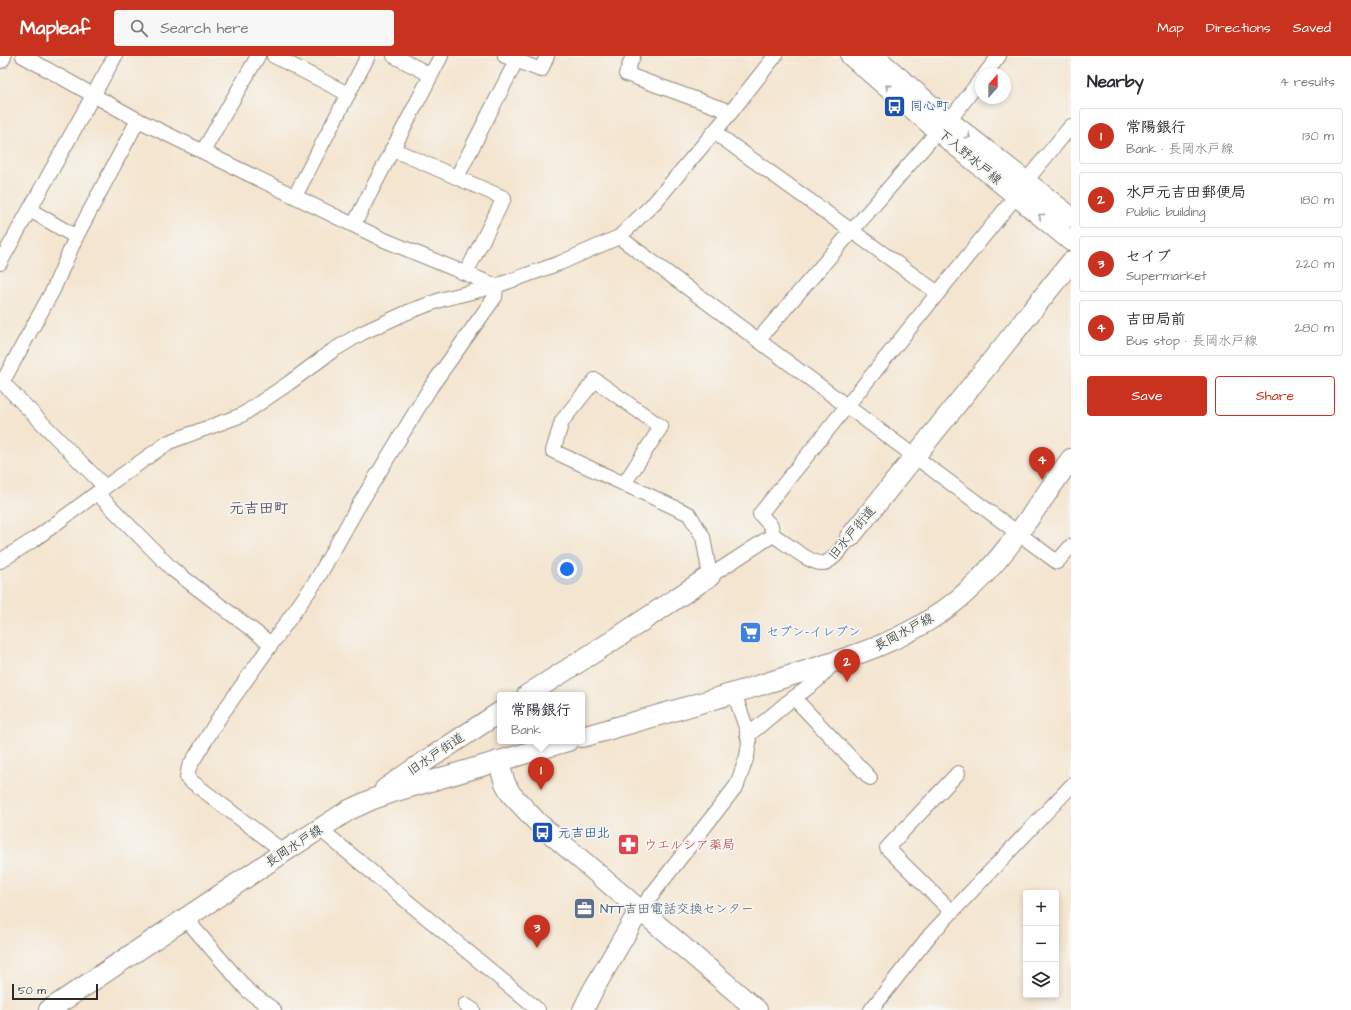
<!DOCTYPE html>
<meta charset="utf-8">
<style>
body{margin:0;font-family:"Architects Daughter","Klee One",sans-serif;background:#f7f7f7;color:#2b2b33}
.controls{position:absolute;right:12px;bottom:12px;display:grid;overflow:hidden;border-radius:4px;box-shadow:0 2px 6px #0003}
.controls button{width:36px;height:36px;display:grid;place-items:center;padding:0;border:0;border-bottom:1px solid #e1e1e2;background:#fff;color:#2b2b33;font:20px sans-serif}
.compass{position:absolute;left:975px;top:12px;width:36px;height:36px;border-radius:50%;background:#fff;box-shadow:0 2px 6px #0003;rotate:21deg}
.scale{position:absolute;left:12px;bottom:10px;width:86px;box-sizing:border-box;padding-left:4px;border:2px solid #2b2b2b;border-top:0;font-size:11px;line-height:14px;white-space:nowrap;color:#2b2b2b;-webkit-text-stroke:3px #f6f6f2;paint-order:stroke}
.you{position:absolute;left:567px;top:513px;width:14px;height:14px;margin:-10px;border:3px solid #fff;border-radius:50%;background:#1a73e8;box-shadow:0 0 0 6px #1a73e833}
.badge{display:grid;place-items:center;width:26px;height:26px;border-radius:50%;background:#c8321e;color:#fff;font-size:13px;font-weight:700}
.pin{position:absolute;translate:-50% -33px;filter:drop-shadow(0 1px 2px #0008)}
.pin::after{content:'';position:absolute;top:21px;width:14px;height:12px;background:inherit;clip-path:polygon(0 0,100% 0,50% 100%)}
.popup{position:absolute;left:497px;top:636px;width:88px;height:52px;box-sizing:border-box;display:grid;place-content:center;border-radius:4px;background:#fff;filter:drop-shadow(0 1px 3px #0005);font-size:13px;white-space:nowrap;color:#7c7c81}
.popup b{font-size:15px;color:#2b2b33}
.popup::after{content:'';position:absolute;left:50%;top:100%;margin-left:-8px;border:8px solid transparent;border-top-color:#fff}
.list{margin:0;padding:0;list-style:none}
h2{display:flex;justify-content:space-between;align-items:center;height:52px;margin:0;padding:0 16px;font-size:17px}
h2 small{font-size:13px;font-weight:400;color:#7c7c81}
.list li{display:grid;grid-template-columns:26px 1fr auto;gap:12px;align-items:center;box-sizing:border-box;height:56px;margin:0 8px 8px;padding:0 8px;border:1px solid #e1e1e2;border-radius:4px}
.list b{display:block;font-size:15px;white-space:nowrap}
.list p{margin:0;font-size:13px;white-space:nowrap;color:#7c7c81}
.list em{font-size:13px;font-style:normal;color:#7c7c81}
.actions{display:flex;gap:8px;padding:12px 16px}
.actions a{flex:1;padding:9px 0;border:1px solid #c8321e;border-radius:4px;text-align:center;font-size:14px;color:#c8321e}
.actions .main{background:#c8321e;color:#fff}
.icon{flex:none;width:22px;height:22px;fill:none;stroke:currentColor;stroke-width:2;stroke-linecap:round;stroke-linejoin:round}
.map{position:relative;flex:none;width:1071px;height:954px;overflow:hidden}
header{display:flex;align-items:center;gap:24px;box-sizing:border-box;height:56px;padding:0 20px;background:#c8321e;color:#fff}
header strong{font-size:19px}
nav{display:flex;gap:22px;margin-inline-start:auto;font-size:14px}
.search{width:280px;height:36px;background:#f7f7f7;display:flex;align-items:center;gap:10px;box-sizing:border-box;padding:0 14px;border-radius:4px;color:#7c7c81;font-size:15px}
main{display:flex}
aside{flex:1;background:#fff}
.map>svg:first-child{display:block}
</style>
<header>
<strong>Mapleaf</strong>
<div class="search"><svg class="icon" aria-label="search" viewBox="0 0 24 24"><circle cx="10" cy="10" r="6"/><path d="M15 15l6 6"/></svg>Search here</div>
<nav><a>Map</a><a>Directions</a><a>Saved</a></nav>
</header>
<main>
<div class="map">
<svg width="1071" height="954" viewBox="0 0 1071 954">
<rect width="100%" height="100%" fill="#f6f6f2"/>
<filter id="ink" filterUnits="userSpaceOnUse"><feTurbulence type="fractalNoise" baseFrequency=".025" numOctaves="2"/><feDisplacementMap in="SourceGraphic" scale="8" xChannelSelector="R" yChannelSelector="G"/><feConvolveMatrix kernelMatrix="1 2 1 2 8 2 1 2 1" color-interpolation-filters="sRGB"/></filter>
<filter id="wash" filterUnits="userSpaceOnUse"><feTurbulence type="fractalNoise" baseFrequency=".012" numOctaves="4" result="noise"/><feDisplacementMap in="SourceGraphic" scale="16" xChannelSelector="R" yChannelSelector="G"/><feGaussianBlur stdDeviation="0.9" result="paint"/><feColorMatrix in="noise" values="0 0 0 0 0 0 0 0 0 0 0 0 0 0 0 0 0 1.4 0 .05"/><feComposite in="paint" operator="in"/></filter>
<g filter="url(#wash)">
<rect width="100%" height="100%" fill="#f4e5d0"/>
</g>
<g filter="url(#ink)">
<g fill="none" stroke-linecap="round" stroke-linejoin="round">
<defs>
<g id="street">
<polyline points="23,0 138,64 382,183 496,230 495,241 430,332 356,454 316,525 219,662 189,711 187,722 284,796"/>
<polyline points="274,0 348,38"/>
<polyline points="394,0 431,19"/>
<polyline points="505,0 541,14 547,0"/>
<polyline points="633,0 626,18 731,56"/>
<polyline points="985,18 999,0"/>
<polyline points="949,65 981,23"/>
<polyline points="714,76 938,237"/>
<polyline points="392,93 504,142 466,217"/>
<polyline points="203,95 258,0"/>
<polyline points="457,121 516,5"/>
<polyline points="1026,125 1071,70"/>
<polyline points="295,140 368,0"/>
<polyline points="30,154 76,181"/>
<polyline points="354,168 441,0"/>
<polyline points="619,181 1057,506 1071,490"/>
<polyline points="0,207 115,0"/>
<polyline points="758,284 938,75"/>
<polyline points="0,324 105,431"/>
<polyline points="3,325 53,234 76,181 138,64"/>
<path d="M624,428L661,371L595,324L562,365L553,395L689,458L703,481L710,520L773,479C785,486 815,513 827,506C837,501 843,489 850,481"/>
<polyline points="97,437 172,513 271,588"/>
<polyline points="773,479 771,470 760,458 1016,140"/>
<polyline points="0,505 35,483 105,431 169,386 242,359 289,327 332,295 362,277 408,256 443,243 496,230 560,207 619,181 655,146 731,56 775,0"/>
<polyline points="794,642 870,722"/>
<path d="M747,678L752,676C764,666 776,656 788,646C804,634 822,624 832,607"/>
<polyline points="320,773 538,954"/>
<polyline points="639,855 737,729 747,700 749,687 747,674 734,637"/>
<polyline points="951,855 887,792 958,717"/>
<polyline points="186,863 248,935 274,954"/>
<polyline points="465,949 473,954"/>
<polyline points="871,954 930,879 1071,730"/>
</g>
<g id="secondary">
<polyline points="851,0 938,75 1071,185"/>
<polyline points="874,0 949,65 1071,161"/>
<polyline points="0,2 1,0"/>
<polyline points="850,481 1071,206"/>
<polyline points="527,639 609,587 710,520"/>
<path d="M582,681C648,662 714,644 779,623C845,603 909,586 962,540C1006,502 1037,449 1071,403"/>
<polyline points="498,705 505,727 511,738 537,766 757,954"/>
<polyline points="385,733 415,712 500,656"/>
<polyline points="49,954 284,796 349,754 373,743 393,736 568,685"/>
<polyline points="583,954 593,934 639,855"/>
</g>
</defs>
<use href="#street" stroke="#90887e" stroke-width="16"/>
<use href="#secondary" stroke="#90887e" stroke-width="22"/>
<use href="#street" stroke="#fff" stroke-width="14"/>
<use href="#secondary" stroke="#fff" stroke-width="20"/>
</g>
<defs><path id="oneway-chevron" d="M-2-3.5L2.5 0L-2 3.5" fill="none" stroke-width="1.6" stroke-linecap="round" stroke-linejoin="round"/></defs>
<g stroke="#a0a0a0">
<use href="#oneway-chevron" transform="translate(888 31) rotate(-139)"/>
<use href="#oneway-chevron" transform="translate(968 80) rotate(38)"/>
<use href="#oneway-chevron" transform="translate(1041 160) rotate(-141)"/>
</g>
</g>
<defs>
<symbol id="bus-square" viewBox="-11 -11 22 22"><rect x="-9" y="-9" width="18" height="18" rx="4" fill="#1a4fb4" stroke="#f6f6f2"/><path d="M-5-6H5V4H4V6H2V4H-2V6H-4V4H-5ZM-3.5-4V0h7V-4ZM-3.5 1.2v1.5H-2V1.2ZM2 1.2v1.5H3.5V1.2Z" fill="#fff"/></symbol>
<symbol id="supermarket-square" viewBox="-11 -11 22 22"><rect x="-9" y="-9" width="18" height="18" rx="4" fill="#3f7fe0" stroke="#f6f6f2"/><path d="M-6-5.5h2.5l.6 2H6L4.5 2H-2.5L-4.4-4H-6ZM-1.5 3.2a1.3 1.3 0 1 0 .1 0ZM3 3.2a1.3 1.3 0 1 0 .1 0Z" fill="#fff"/></symbol>
<symbol id="pharmacy-square" viewBox="-11 -11 22 22"><rect x="-9" y="-9" width="18" height="18" rx="4" fill="#e0444e" stroke="#f6f6f2"/><path d="M-2-6h4v4h4v4h-4v4h-4v-4h-4v-4h4Z" fill="#fff"/></symbol>
<symbol id="office-square" viewBox="-11 -11 22 22"><rect x="-9" y="-9" width="18" height="18" rx="4" fill="#5c6f8a" stroke="#f6f6f2"/><path d="M-6-3h4V-5.5h4V-3h4V5H-6ZM-1-4.5V-3h2v-1.5ZM-6 0V1H6V0Z" fill="#fff"/></symbol>
</defs>
<g fill-rule="evenodd">
<use href="#bus-square" x="882" y="38" width="25" height="25"/>
<use href="#supermarket-square" x="738" y="564" width="25" height="25"/>
<use href="#bus-square" x="530" y="764" width="25" height="25"/>
<use href="#pharmacy-square" x="616" y="776" width="25" height="25"/>
<use href="#office-square" x="572" y="840" width="25" height="25"/>
</g>
<g text-anchor="middle" dominant-baseline="central" stroke-width="3.5" stroke-linejoin="round" paint-order="stroke">
<g font-size="13" fill="#164399" stroke="#f6f6f2" text-anchor="start">
<text x="910" y="50">同心町</text>
<text x="558" y="777">元吉田北</text>
</g>
<g font-size="13" fill="#2b2b2b" stroke="#f6f6f2">
<text transform="translate(970 101) rotate(40)">下入野水戸線</text>
<text transform="translate(852 477) rotate(-50)">旧水戸街道</text>
<text transform="translate(904 576) rotate(-28)">長岡水戸線</text>
<text transform="translate(436 698) rotate(-34)">旧水戸街道</text>
<text transform="translate(294 790) rotate(-33)">長岡水戸線</text>
</g>
<g font-size="13" fill="#366cbe" stroke="#f6f6f2" text-anchor="start">
<text x="766" y="576">セブン-イレブン</text>
</g>
<g font-size="13" fill="#be3a42" stroke="#f6f6f2" text-anchor="start">
<text x="644" y="789">ウエルシア薬局</text>
</g>
<g font-size="13" fill="#4e5e75" stroke="#f6f6f2" text-anchor="start">
<text x="600" y="853">NTT吉田電話交換センター</text>
</g>
<g font-size="15" font-weight="bold" fill="#5b5767" stroke="#f6f6f2">
<text x="259" y="452">元吉田町</text>
</g>
</g>
</svg>
<div class="controls">
<button>+</button>
<button>−</button>
<button><svg class="icon" aria-label="layers" viewBox="0 0 24 24"><path d="M12 4l9 5-9 5-9-5zM3 14l9 5 9-5"/></svg></button>
</div>
<svg class="compass" viewBox="-18 -18 36 36"><path d="M0-13l5 13h-10z" fill="#e53935"/><path d="M0 13l5-13h-10z" fill="#7c7c81"/></svg>
<div class="scale">50 m</div>
<div class="you"></div>
<div class="pin badge" style="left:541px;top:734px">1</div>
<div class="popup"><b>常陽銀行</b>Bank</div>
<div class="pin badge" style="left:847px;top:626px">2</div>
<div class="pin badge" style="left:537px;top:892px">3</div>
<div class="pin badge" style="left:1042px;top:424px">4</div>
</div>
<aside>
<h2>Nearby<small>4 results</small></h2>
<ul class="list">
<li><span class="badge">1</span><div><b>常陽銀行</b><p>Bank · 長岡水戸線</p></div><em>130 m</em></li>
<li><span class="badge">2</span><div><b>水戸元吉田郵便局</b><p>Public building</p></div><em>180 m</em></li>
<li><span class="badge">3</span><div><b>セイブ</b><p>Supermarket</p></div><em>220 m</em></li>
<li><span class="badge">4</span><div><b>吉田局前</b><p>Bus stop · 長岡水戸線</p></div><em>280 m</em></li>
</ul>
<div class="actions"><a class="main">Save</a><a>Share</a></div>
</aside>
</main>
